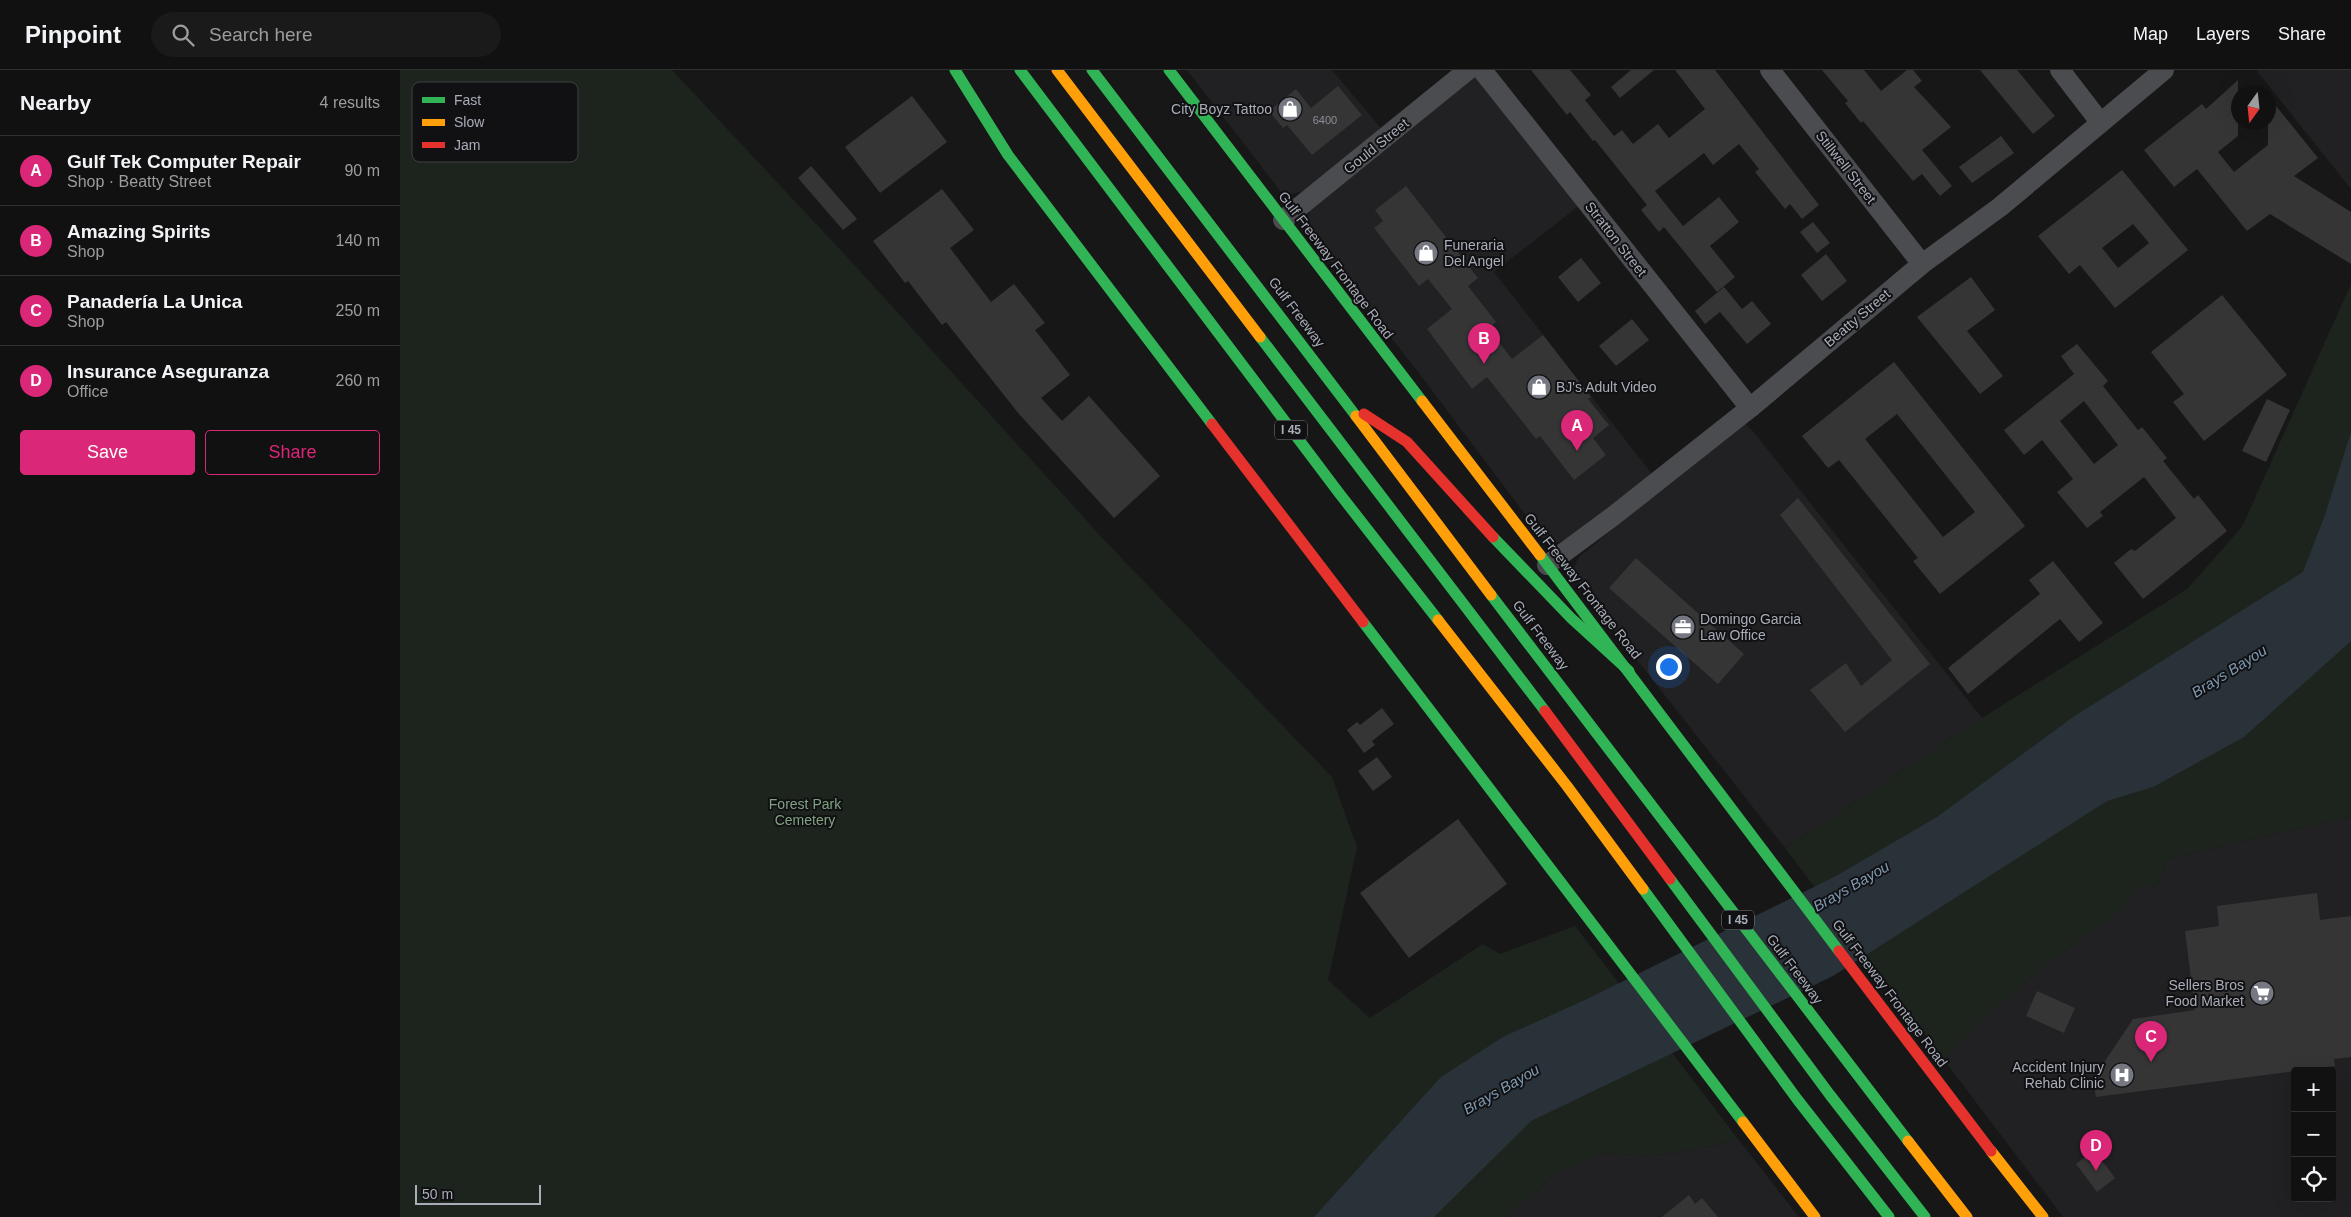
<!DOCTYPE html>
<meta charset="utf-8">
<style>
body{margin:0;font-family:Helvetica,sans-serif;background:#1a1a1a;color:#f1f3f6}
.controls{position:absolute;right:15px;bottom:15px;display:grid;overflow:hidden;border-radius:5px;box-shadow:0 5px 20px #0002}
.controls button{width:45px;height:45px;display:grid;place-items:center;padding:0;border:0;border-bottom:1px solid #303131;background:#111;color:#f1f3f6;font:25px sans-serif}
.compass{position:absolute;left:1831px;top:15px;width:45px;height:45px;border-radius:50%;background:#111;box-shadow:0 5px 20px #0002;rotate:195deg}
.scale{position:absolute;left:15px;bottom:12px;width:126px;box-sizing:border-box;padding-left:5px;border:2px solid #a8adb8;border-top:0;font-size:14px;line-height:18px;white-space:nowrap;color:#a8adb8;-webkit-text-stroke:4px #111113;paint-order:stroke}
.you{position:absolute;left:1268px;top:596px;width:18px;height:18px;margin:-12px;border:4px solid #fff;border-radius:50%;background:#1a73e8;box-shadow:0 0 0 8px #1a73e833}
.badge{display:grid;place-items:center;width:32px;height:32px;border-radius:50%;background:#db2777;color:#fff;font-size:16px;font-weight:700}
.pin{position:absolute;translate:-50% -41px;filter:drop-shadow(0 1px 2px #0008)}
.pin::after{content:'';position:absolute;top:26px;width:18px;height:15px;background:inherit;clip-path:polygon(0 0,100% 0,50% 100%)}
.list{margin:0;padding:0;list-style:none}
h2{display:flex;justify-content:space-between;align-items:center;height:65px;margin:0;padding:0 20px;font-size:21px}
h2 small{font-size:16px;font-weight:400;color:#9c9d9f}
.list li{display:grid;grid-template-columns:32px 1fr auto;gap:15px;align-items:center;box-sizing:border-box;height:70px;padding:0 20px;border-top:1px solid #303131}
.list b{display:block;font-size:19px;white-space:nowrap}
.list p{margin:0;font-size:16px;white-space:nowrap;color:#9c9d9f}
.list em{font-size:16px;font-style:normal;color:#9c9d9f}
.actions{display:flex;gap:10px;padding:15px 20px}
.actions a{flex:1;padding:11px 0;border:1px solid #db2777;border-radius:5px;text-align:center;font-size:18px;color:#db2777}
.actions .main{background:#db2777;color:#fff}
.icon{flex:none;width:28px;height:28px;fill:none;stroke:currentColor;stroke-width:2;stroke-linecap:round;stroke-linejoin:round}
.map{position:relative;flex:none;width:1951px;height:1147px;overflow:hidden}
header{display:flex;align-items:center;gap:30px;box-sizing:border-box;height:70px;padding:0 25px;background:#111;border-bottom:1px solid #303131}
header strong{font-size:24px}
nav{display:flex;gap:28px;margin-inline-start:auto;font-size:18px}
.search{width:350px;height:45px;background:#1a1a1a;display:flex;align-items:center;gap:12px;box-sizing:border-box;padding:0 18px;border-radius:28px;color:#9c9d9f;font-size:19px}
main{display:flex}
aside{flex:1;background:#111}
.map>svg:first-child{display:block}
</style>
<header>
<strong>Pinpoint</strong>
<div class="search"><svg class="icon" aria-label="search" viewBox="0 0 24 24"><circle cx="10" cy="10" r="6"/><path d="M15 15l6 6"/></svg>Search here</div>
<nav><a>Map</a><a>Layers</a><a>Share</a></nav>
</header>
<main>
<aside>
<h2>Nearby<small>4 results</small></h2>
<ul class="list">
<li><span class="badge">A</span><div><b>Gulf Tek Computer Repair</b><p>Shop · Beatty Street</p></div><em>90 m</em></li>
<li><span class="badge">B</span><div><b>Amazing Spirits</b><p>Shop</p></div><em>140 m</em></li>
<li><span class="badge">C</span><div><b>Panadería La Unica</b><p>Shop</p></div><em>250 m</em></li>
<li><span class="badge">D</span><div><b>Insurance Aseguranza</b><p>Office</p></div><em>260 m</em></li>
</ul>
<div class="actions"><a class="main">Save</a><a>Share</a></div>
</aside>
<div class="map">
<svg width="1951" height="1147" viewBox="0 0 1951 1147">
<rect width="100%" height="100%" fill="#171717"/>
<g fill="#212123" fill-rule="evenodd">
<polygon points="787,0 932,0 984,62 919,112 901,122 886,125 881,122"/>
<polygon points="1856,0 1951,0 1951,119"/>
<polygon points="1073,7 1078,8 1180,135 1094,202 1252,404 1167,469 1159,472 1152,473 1143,468 1012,294 911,167 906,157 909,142 913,134"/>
<polygon points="1343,352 1352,360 1582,648 1385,778 1230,581 1177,510 1172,501 1179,487"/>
<path d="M1951,746V1147H1663L1544,990L1589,943L1649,892L1717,843L1744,813L1755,818L1768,789ZM1895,1001H1932V1128H1895Z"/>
<polygon points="1338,1069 1399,1147 1104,1147 1157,1103 1202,1083 1251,1086 1300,1079"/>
</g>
<g fill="#1d241e">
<polygon points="0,0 272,0 448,188 706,472 932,707 957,777 928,910 970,948 1083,874 1100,884 1175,856 1338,1069 1300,1079 1251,1086 1202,1083 1157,1103 1104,1147 0,1147"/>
<polygon points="1951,214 1951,746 1768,789 1755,818 1744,813 1717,843 1649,892 1589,943 1544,990 1385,778 1582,648 1787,519 1842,457"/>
</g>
<polygon fill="#2a3239" points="1951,362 1951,571 1844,667 1753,717 1707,731 1433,906 1131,1051 1034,1147 914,1147 1041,1007 1103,967 1187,929 1436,806 1537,747 1673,647 1903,502 1925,445"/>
<g fill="#353536" fill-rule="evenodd">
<polygon points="1131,0 1170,0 1191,25 1185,30 1214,66 1222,60 1233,74 1258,54 1269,68 1305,39 1275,0 1315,0 1419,135 1402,149 1390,134 1385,139 1355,102 1359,99 1339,74 1313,95 1304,83 1255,121 1283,156 1319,127 1339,152 1310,176 1335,207 1317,222 1264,157 1259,162 1241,140 1247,135 1195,70 1193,71 1170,42 1167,45"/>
<polygon points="1231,0 1254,0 1220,28 1211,17"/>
<polygon points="1422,0 1464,0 1481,21 1507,0 1513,0 1522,11 1514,17 1551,57 1522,80 1552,116 1540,126 1522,104 1513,111 1463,51 1461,53 1445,33 1448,31"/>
<polygon points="1580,0 1617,0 1655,46 1633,64"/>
<polygon points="1838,10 1838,66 1818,82 1834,102 1868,75 1868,26 1918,88 1894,106 1951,142 1951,194 1870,144 1847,161 1797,99 1774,117 1744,80 1802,34 1806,39"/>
<polygon points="938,16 962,45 912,85 887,55 883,58 869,41 896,19 911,38"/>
<polygon points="512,26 547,72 480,123 445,77"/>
<polygon points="1601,66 1614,83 1572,113 1559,97"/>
<polygon points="411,96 457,149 443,160 398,108"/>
<path d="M1722,100L1788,180L1715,238L1680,195L1669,204L1638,166ZM1733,154L1749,173L1718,198L1702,178Z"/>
<polygon points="1006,116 1078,208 1068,216 1096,252 1088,258 1112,289 1143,265 1191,327 1188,329 1209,355 1193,368 1206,385 1174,410 1140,366 1136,369 1087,307 1072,319 1027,259 1052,239 1028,209 1019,216 974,158 983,151 975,140"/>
<polygon points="542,119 574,160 550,178 591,232 614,214 645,253 635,260 670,305 641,328 662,351 689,326 760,406 714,448 619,344 546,252 542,255 508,211 505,213 473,171"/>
<polygon points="1413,152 1430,173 1417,183 1400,162"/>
<polygon points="1426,184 1447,211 1422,231 1401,205"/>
<polygon points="1181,188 1201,213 1178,232 1158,207"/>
<polygon points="1571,207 1595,240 1567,261 1603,306 1580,324 1517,247"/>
<polygon points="1324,217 1342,239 1352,231 1371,254 1347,274 1320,242 1305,254 1295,241"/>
<polygon points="1822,225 1887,305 1804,371 1773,332 1784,324 1751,282"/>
<polygon points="1232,249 1249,270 1216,296 1199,276"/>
<path d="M1677,274L1708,311L1703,316L1738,360L1742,357L1767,388L1763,391L1794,429L1798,425L1827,461L1743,529L1714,493L1731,479L1735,481L1776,448L1744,407L1700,442L1703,446L1687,458L1657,422L1673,409L1642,370L1624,385L1604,360L1674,304L1661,286ZM1684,331L1718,375L1694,394L1660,351Z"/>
<path d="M1494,292L1625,456L1540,524L1513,491L1518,488L1439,390L1428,398L1402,366ZM1497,344L1575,442L1543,467L1465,369Z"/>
<polygon points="1867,329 1890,340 1866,392 1842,381"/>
<polygon points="1398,428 1530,594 1445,662 1410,620 1446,593 1461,616 1492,590 1380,445"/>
<polygon points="1236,488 1344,584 1318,614 1209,518"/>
<polygon points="1653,491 1703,553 1679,572 1660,549 1568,624 1548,598 1640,524 1629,510"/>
<polygon points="982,638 994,654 972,671 975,675 964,683 947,660 957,652 960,655"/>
<polygon points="977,687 992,707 973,721 958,701"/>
<polygon points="1058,749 1107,814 1009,888 960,823"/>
<polygon points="1917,823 1920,850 1951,846 1951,987 1934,989 1935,996 1696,1027 1693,1009 1733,949 1795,940 1785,861 1819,856 1817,836"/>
<polygon points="1637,921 1675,938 1664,963 1626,946"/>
<polygon points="1694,1080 1715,1108 1697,1122 1676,1094"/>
<polygon points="1289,1125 1295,1134 1302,1128 1318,1147 1262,1147"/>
</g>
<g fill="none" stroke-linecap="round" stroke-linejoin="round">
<g stroke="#4b4c50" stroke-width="20">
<polyline points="1082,0 1350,338"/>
<polyline points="1370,0 1522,194"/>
<polyline points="1660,0 1700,52"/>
<polyline points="883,150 1068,0"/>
<polyline points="1147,495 1212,447 1350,338 1522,194 1600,137 1764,0"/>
</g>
<g stroke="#30b455" stroke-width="11">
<polyline points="555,0 608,85 812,354"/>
<polyline points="620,0 939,423 1038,550"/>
<polyline points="692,0 956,346"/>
<polyline points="769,0 1022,331"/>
<polyline points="860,267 1145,641"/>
<polyline points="1093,467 1171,548 1229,601"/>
<polyline points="1140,485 1439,881"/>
<polyline points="1091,525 1508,1071"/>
<polyline points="963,552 1343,1052"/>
<polyline points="1270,809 1430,1025 1525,1147"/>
<polyline points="1243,819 1397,1029 1489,1147"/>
</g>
<g stroke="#ff9f0a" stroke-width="11">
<polyline points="657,0 860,267"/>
<polyline points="1022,331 1140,485"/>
<polyline points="956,346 1091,525"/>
<polyline points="1038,550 1167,716 1243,819"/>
<polyline points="1343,1052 1415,1147"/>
<polyline points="1508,1071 1567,1147"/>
<polyline points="1591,1081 1643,1147"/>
</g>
<g stroke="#e5322d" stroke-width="11">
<polyline points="964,344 1007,372 1093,467"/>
<polyline points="812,354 963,552"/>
<polyline points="1145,641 1270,809"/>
<polyline points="1439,881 1591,1081"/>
</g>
</g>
<defs>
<symbol id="shop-disc" viewBox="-11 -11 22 22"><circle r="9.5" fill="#757880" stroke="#111113"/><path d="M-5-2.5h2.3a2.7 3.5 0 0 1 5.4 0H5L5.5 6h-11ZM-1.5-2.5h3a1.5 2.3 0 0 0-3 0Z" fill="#fff"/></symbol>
<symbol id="office-disc" viewBox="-11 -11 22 22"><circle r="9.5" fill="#757880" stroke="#111113"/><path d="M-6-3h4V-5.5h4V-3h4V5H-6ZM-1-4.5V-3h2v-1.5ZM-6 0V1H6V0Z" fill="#fff"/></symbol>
<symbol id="supermarket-disc" viewBox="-11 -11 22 22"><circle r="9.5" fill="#757880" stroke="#111113"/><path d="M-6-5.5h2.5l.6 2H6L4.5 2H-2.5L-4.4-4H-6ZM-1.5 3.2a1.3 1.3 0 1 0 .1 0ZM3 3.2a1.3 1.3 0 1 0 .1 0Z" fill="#fff"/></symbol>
<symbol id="hospital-disc" viewBox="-11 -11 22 22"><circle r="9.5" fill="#757880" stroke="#111113"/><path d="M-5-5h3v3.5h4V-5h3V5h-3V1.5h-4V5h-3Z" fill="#fff"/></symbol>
</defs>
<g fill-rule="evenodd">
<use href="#shop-disc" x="876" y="25" width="28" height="28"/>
<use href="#shop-disc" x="1012" y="169" width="28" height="28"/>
<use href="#shop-disc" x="1125" y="303" width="28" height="28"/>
<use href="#office-disc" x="1269" y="543" width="28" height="28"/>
<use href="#supermarket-disc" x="1848" y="909" width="28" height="28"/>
<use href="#hospital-disc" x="1708" y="991" width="28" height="28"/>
</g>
<g text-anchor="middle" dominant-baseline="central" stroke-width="4" stroke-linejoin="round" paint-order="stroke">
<g font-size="11" fill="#8b8f98">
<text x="925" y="50">6400</text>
</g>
<g fill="#111113" stroke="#7b7e86" stroke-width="1">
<rect x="875" y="350.5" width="32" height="19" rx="4"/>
<rect x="1322" y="840.5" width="32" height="19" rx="4"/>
</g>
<g font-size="12" font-weight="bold" fill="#a8adb8">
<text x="891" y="360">I 45</text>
<text x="1338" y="850">I 45</text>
</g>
<g font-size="14" fill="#a8adb8" stroke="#111113" text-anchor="end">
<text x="872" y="39">City Boyz Tattoo</text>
<text x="1044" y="175" text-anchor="start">Funeraria<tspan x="1044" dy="16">Del Angel</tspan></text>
<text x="1156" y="317" text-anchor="start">BJ's Adult Video</text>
<text x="1300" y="549" text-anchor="start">Domingo Garcia<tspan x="1300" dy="16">Law Office</tspan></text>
<text x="1844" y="915">Sellers Bros<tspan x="1844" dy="16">Food Market</tspan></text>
<text x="1704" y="997">Accident Injury<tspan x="1704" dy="16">Rehab Clinic</tspan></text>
</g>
<g font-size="14" fill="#a8adb8" stroke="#111113">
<text transform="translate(976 76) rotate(-39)">Gould Street</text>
<text transform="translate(1446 97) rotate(52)">Stillwell Street</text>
<text transform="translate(1216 169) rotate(52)">Stratton Street</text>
<text transform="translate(936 195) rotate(53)">Gulf Freeway Frontage Road</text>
<text transform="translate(897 242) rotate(53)">Gulf Freeway</text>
<text transform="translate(1457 248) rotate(-40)">Beatty Street</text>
<text transform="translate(1183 516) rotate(52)">Gulf Freeway Frontage Road</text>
<text transform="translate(1141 565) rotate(53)">Gulf Freeway</text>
<text transform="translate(1395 899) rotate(53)">Gulf Freeway</text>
<text transform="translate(1490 923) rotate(53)">Gulf Freeway Frontage Road</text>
</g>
<g font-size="14" fill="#7fa381" stroke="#111113">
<text x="405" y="734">Forest Park<tspan x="405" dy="16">Cemetery</tspan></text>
</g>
<g font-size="15" font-style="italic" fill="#7f9bb3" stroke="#111113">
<text transform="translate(1829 601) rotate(-32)">Brays Bayou</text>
<text transform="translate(1451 816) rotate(-30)">Brays Bayou</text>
<text transform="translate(1101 1019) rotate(-30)">Brays Bayou</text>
</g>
</g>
<rect x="12" y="12" width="166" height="80" rx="8" fill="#111113" stroke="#3e4045" stroke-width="1"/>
<rect x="22" y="27" width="23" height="6" fill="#30b455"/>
<rect x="22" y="49" width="23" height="7" fill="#ff9f0a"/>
<rect x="22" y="72" width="23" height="6" fill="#e5322d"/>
<g font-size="14" fill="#a8adb8">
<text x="54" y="35">Fast</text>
<text x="54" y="57">Slow</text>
<text x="54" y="80">Jam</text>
</g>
</svg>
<div class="controls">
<button>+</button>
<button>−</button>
<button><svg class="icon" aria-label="locate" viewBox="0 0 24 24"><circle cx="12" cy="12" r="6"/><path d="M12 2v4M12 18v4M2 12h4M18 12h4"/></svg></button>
</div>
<svg class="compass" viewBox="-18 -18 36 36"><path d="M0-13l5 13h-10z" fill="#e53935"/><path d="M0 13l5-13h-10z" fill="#9c9d9f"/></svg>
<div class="scale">50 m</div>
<div class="you"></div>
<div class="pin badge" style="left:1177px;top:381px">A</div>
<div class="pin badge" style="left:1084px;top:294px">B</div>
<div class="pin badge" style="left:1751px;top:992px">C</div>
<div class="pin badge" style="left:1696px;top:1101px">D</div>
</div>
</main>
